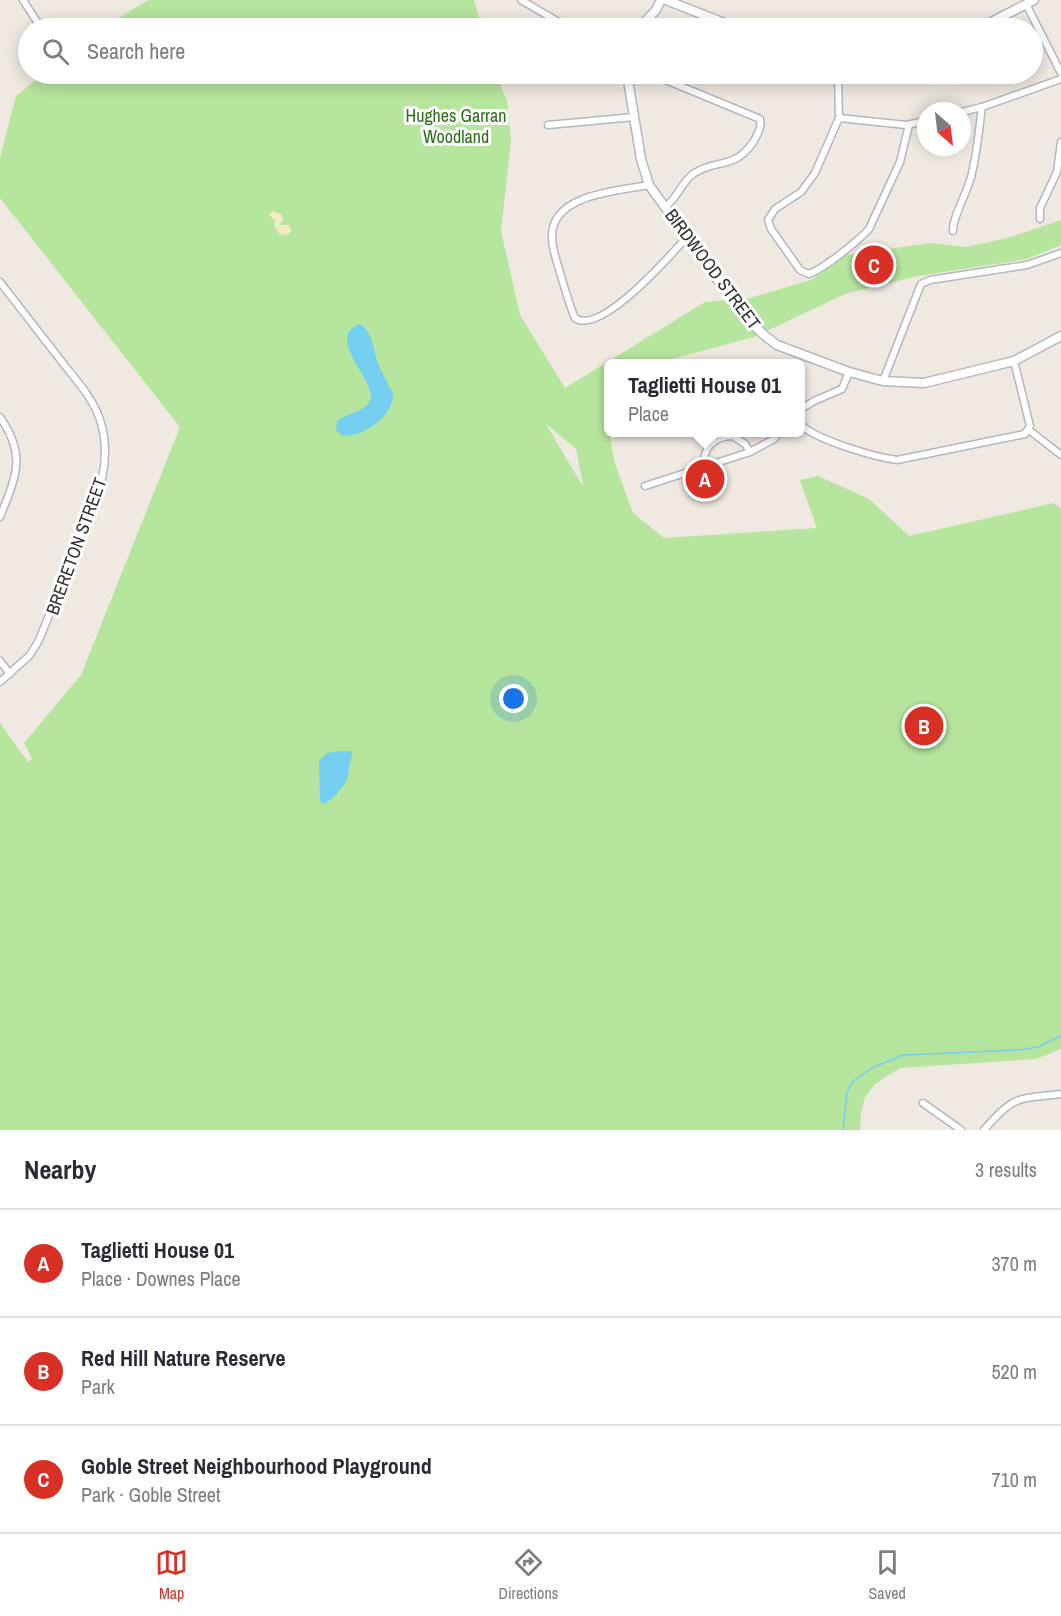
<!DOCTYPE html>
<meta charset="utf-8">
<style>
body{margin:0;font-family:"Archivo Narrow",sans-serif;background:#f2f2f3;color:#2b2b33}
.compass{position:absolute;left:917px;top:102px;width:54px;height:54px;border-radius:50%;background:#fff;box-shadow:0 3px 15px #0003;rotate:152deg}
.you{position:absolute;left:514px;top:699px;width:21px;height:21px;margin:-15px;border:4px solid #fff;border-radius:50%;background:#1a73e8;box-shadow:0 0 0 9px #1a73e833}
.badge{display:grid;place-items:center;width:39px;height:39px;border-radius:50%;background:#d93025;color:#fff;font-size:20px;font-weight:700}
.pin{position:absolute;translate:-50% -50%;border:3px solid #fff;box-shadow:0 2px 6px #0006}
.popup{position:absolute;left:604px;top:359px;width:201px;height:78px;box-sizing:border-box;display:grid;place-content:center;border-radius:9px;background:#fff;filter:drop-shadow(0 2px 4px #0005);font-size:20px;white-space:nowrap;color:#7c7c81}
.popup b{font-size:22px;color:#2b2b33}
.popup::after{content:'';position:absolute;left:50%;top:100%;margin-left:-12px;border:12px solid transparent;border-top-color:#fff}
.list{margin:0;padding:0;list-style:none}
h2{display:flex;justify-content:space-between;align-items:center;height:78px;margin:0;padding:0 24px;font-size:26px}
h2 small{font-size:20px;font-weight:400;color:#7c7c81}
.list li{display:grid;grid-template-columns:39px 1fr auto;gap:18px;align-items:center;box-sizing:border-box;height:108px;padding:0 24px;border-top:2px solid #e1e1e2}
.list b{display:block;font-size:22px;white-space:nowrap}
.list p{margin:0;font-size:20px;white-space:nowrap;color:#7c7c81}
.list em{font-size:20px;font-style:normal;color:#7c7c81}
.icon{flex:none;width:33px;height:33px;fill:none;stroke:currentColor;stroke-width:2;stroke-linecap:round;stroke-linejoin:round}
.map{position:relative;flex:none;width:1061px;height:1130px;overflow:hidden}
.search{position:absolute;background:#fff;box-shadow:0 3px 15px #0003;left:18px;right:18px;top:18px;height:66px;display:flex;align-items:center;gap:15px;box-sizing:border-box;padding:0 21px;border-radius:33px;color:#7c7c81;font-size:22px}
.sheet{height:402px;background:#fff}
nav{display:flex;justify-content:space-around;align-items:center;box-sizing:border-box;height:84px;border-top:2px solid #e1e1e2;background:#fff;font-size:16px;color:#7c7c81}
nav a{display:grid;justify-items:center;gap:3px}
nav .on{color:#d93025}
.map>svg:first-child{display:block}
</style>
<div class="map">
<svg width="1061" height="1130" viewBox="0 0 1061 1130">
<rect width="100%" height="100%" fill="#efe9e1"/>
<g fill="#b6e59e" fill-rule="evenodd">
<polygon points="148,0 474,0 482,28 102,28"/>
<path d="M43,74H496L507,101L511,141L501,231L520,315L565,388L705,302L750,298L811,280L846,255L930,243L965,247L985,243L1011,237L1061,220V245L1027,259L918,276L845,294L754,337L657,363L609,364V432L615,464L633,513L664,538L817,528L800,480L818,476L869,499L909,536L1054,503L1061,508V1049L1036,1059L900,1068L875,1084L865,1097L861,1114L860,1130H0V723L28,762L32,759L24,743L81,675L180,427L0,198V158L16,96ZM546,424L576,449L583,485H582Z"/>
</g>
<path fill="#f3ecc5" d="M273,211L282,215L283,220L279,225H289L291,231L289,234L282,235C276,232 273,226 275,220L269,215Z"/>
<g fill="#75cff0">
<path d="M360,324C374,333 372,349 378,363C382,374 388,383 393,394C393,417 364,436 343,436L336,430L337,421C348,412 366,413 371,398C372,376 325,337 360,324Z"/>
<path d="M342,751H351L353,755C348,763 350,771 347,779C344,787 331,801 324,804L320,801L319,761L327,753Z"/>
</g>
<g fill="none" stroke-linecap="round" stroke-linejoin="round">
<polyline stroke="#75cff0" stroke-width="1.5" points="843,1130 847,1093 852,1082 872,1068 903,1055 1019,1050 1038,1047 1061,1036"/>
<defs>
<g id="street">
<polyline points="23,0 41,28"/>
<polyline points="521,0 569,28"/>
<polyline points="1026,4 1061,73"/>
<polyline points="543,28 549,18"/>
<path d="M838,74L839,118L815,173L801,192L775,209L768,220L771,229L800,270L809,274C826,267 857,242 869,229L900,162L909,125"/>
<path d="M627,76H656L760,119C762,127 758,133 754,141C734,171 716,158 693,174C681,183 677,199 665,207"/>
<polyline points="962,112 982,107 1061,79"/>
<polyline points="839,118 906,125 926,121"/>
<polyline points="548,125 634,117"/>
<path d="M649,185C618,191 551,194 552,237C552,248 556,259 559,269C564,285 568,302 575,318C600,336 670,256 687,237"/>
<polyline points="1040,219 1040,208 1057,172 1061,142"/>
<path d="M953,231C952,217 969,190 972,173C977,152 979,129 982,107"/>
<path d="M0,282C21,309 42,336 62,362C76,380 93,398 100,420C109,447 105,475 95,502L39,640L30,655L0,682"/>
<polyline points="883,381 921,284 930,280 1027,265 1061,253"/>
<polyline points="801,409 814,401 842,389 849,372"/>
<path d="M0,417C27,456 16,476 0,517"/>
<path d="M801,425C817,440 874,457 897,460L1025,434L1030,426L1014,361"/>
<polyline points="1029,430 1061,455"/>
<path d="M704,468C702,448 714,436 733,436L745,444L750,452"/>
<polyline points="645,486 750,452 774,439 780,432"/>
<polyline points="0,661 10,674"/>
<polyline points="923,1103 961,1130"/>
<path d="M984,1130C1014,1095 1017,1099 1061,1094"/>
</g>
<g id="secondary">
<polyline points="666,0 737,28"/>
<polyline points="639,28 656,10 661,0"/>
<polyline points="980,28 1034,0"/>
<polyline points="627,74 641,159 649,185 743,315 764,335 777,345 849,372 883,381 924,383 1014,361 1061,336"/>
</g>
</defs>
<use href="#street" stroke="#b4b7c1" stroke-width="9"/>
<use href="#secondary" stroke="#b4b7c1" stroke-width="11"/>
<use href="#street" stroke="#fff" stroke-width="6"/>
<use href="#secondary" stroke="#fff" stroke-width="8"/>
</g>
<g text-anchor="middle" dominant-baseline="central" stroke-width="6" stroke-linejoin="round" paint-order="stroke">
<g font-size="18" fill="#2c6e1b" stroke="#fff">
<text x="456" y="115">Hughes Garran<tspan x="456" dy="21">Woodland</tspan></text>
</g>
<g font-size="18" fill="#2e2e2e" stroke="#fff">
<text transform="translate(713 269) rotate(53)">BIRDWOOD STREET</text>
<text transform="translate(76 546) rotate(-70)">BRERETON STREET</text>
</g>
</g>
</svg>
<svg class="compass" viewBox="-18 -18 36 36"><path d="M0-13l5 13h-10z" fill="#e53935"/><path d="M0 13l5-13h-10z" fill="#7c7c81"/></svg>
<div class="you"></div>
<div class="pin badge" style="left:705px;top:479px">A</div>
<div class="popup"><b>Taglietti House 01</b>Place</div>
<div class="pin badge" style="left:924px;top:726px">B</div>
<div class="pin badge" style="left:874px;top:265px">C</div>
<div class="search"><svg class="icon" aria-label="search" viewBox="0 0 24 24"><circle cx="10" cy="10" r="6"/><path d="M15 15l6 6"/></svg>Search here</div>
</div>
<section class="sheet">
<h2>Nearby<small>3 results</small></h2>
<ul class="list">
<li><span class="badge">A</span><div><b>Taglietti House 01</b><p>Place · Downes Place</p></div><em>370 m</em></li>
<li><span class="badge">B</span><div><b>Red Hill Nature Reserve</b><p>Park</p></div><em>520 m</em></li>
<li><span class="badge">C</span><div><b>Goble Street Neighbourhood Playground</b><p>Park · Goble Street</p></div><em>710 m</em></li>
</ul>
</section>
<nav>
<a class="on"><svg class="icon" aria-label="map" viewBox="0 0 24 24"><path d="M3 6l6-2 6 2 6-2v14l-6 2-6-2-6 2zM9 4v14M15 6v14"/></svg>Map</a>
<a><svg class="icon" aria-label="directions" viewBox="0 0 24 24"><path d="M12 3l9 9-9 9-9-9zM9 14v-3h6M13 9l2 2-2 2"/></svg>Directions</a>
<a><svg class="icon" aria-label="saved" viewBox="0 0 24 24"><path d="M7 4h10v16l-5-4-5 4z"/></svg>Saved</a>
</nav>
